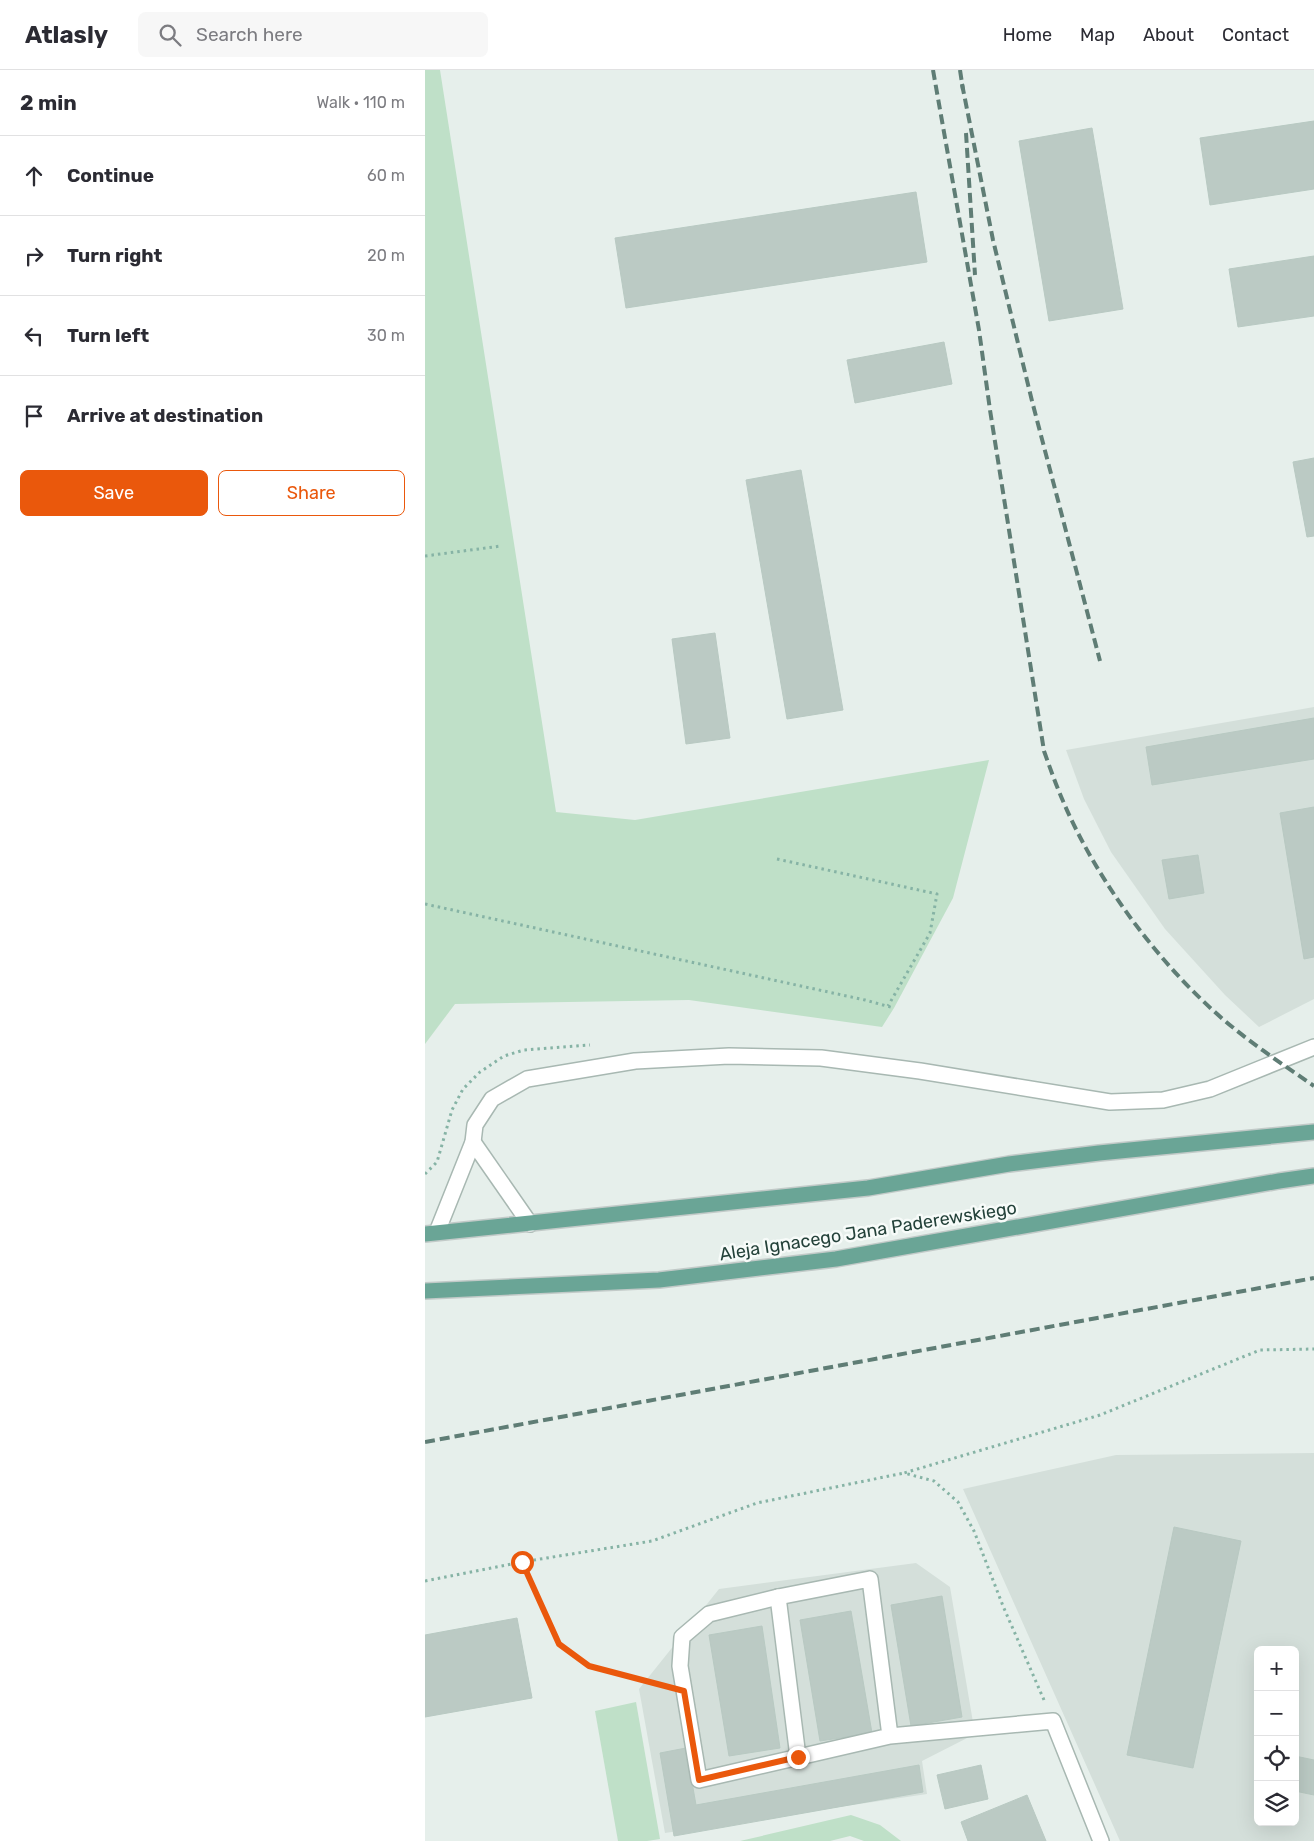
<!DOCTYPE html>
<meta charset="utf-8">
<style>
body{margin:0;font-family:Rubik,sans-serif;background:#f7f7f7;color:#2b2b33}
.controls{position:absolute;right:15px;bottom:15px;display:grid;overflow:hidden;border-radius:8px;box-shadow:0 5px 20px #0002}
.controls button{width:45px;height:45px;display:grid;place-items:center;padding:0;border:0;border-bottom:1px solid #e1e1e2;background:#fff;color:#2b2b33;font:25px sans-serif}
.stop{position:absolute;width:15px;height:15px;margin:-11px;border:4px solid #ea580c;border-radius:50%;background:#fff}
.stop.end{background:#ea580c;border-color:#fff;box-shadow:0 1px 5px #0008}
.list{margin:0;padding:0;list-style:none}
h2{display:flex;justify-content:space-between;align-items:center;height:65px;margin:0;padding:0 20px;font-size:21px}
h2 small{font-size:16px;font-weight:400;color:#7c7c81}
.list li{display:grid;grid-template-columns:32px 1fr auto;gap:15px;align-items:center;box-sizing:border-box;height:80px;padding:0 20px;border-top:1px solid #e1e1e2}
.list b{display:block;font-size:19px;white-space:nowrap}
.list em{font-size:16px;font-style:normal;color:#7c7c81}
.actions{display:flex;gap:10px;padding:15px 20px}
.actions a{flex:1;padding:11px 0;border:1px solid #ea580c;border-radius:8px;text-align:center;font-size:18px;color:#ea580c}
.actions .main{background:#ea580c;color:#fff}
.icon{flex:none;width:28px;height:28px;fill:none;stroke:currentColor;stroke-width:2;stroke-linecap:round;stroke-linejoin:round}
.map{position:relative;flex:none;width:889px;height:1771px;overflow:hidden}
header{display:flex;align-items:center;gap:30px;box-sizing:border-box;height:70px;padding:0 25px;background:#fff;border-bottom:1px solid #e1e1e2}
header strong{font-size:24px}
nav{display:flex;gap:28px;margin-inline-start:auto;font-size:18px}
.search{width:350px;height:45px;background:#f7f7f7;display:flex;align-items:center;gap:12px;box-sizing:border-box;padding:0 18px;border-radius:8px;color:#7c7c81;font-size:19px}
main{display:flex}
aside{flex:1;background:#fff}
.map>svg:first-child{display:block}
</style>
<header>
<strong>Atlasly</strong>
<div class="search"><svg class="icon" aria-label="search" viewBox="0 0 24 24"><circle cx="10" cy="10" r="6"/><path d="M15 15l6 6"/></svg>Search here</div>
<nav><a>Home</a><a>Map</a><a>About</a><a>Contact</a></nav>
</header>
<main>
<aside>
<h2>2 min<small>Walk · 110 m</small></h2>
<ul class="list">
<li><svg class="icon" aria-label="ahead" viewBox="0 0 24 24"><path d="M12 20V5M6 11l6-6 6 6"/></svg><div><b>Continue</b></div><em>60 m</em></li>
<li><svg class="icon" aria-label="right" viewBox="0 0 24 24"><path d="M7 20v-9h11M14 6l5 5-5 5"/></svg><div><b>Turn right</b></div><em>20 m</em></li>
<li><svg class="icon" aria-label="left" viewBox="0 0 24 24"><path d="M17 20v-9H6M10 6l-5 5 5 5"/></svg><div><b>Turn left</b></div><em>30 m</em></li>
<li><svg class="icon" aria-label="arrive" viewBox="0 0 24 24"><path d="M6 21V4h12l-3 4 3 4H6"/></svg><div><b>Arrive at destination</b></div></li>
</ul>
<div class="actions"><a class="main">Save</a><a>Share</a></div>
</aside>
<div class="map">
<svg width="889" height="1771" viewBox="0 0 889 1771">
<rect width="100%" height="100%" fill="#e6efeb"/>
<g fill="#d4dfda" fill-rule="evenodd">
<polygon points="889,637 889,929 834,957 800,925 740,859 686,782 659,729 641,680"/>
<path d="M889,1383V1771H695L538,1419L691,1385ZM833,1580H870V1752H833Z"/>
<polygon points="491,1493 525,1517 550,1664 497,1691 502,1724 240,1763 214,1619 294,1519"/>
</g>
<g fill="#bfe0c8">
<polygon points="0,0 15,0 131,742 210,750 564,690 528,828 469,938 457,957 264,930 30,934 0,974"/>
<polygon points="211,1632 235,1769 222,1771 193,1771 170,1641"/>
<polygon points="426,1745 455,1755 476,1771 439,1771 425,1766 405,1771 315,1771"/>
</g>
<g fill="#bbcac4" stroke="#b8c9c2">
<polygon points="889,51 889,119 785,135 775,68"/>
<polygon points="667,58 698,239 624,251 594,71"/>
<polygon points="491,122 502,192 201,238 190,168"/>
<polygon points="889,186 889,246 813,257 804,199"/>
<polygon points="519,272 527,314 430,333 422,290"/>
<polygon points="889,388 889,466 882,467 868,392"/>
<polygon points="376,400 418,640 362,649 321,410"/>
<polygon points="290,563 305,668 261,674 247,569"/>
<polygon points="889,648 889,689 727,715 721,677"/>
<polygon points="889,737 889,887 879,889 855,743"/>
<polygon points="773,785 779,823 744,829 737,790"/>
<polygon points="749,1457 816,1471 768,1698 702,1685"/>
<polygon points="517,1526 537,1647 486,1656 466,1535"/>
<polygon points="426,1541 447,1663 395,1671 375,1550"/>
<polygon points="92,1548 107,1628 0,1647 0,1565"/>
<polygon points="337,1556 355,1678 304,1686 284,1565"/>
<polygon points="261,1678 271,1735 494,1695 498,1722 249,1766 235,1683"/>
<polygon points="870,1686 889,1690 889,1725 870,1721"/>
<polygon points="556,1695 563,1729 520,1739 512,1705"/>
<polygon points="602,1725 621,1771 543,1771 536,1752"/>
</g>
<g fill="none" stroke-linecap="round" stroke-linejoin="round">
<defs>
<g id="lane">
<polyline points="48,1072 105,1154"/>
<polyline points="12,1162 48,1072 50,1055 67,1029 102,1009 210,991 304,986 396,988 495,1001 685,1032 738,1030 785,1019 889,977"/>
<polyline points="353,1527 373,1687"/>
<polyline points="465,1666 445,1509 353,1527 284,1544 257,1567 255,1596 274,1710 465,1666 628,1651 676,1771"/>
</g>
<g id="primary">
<polyline points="0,1164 443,1118 584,1094 674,1083 889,1062"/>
<polyline points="0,1221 234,1210 411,1189 854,1111 889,1106"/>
</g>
</defs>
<use href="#lane" stroke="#a8b8b2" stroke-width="18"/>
<use href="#primary" stroke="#c2cac8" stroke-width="18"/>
<g stroke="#86b3a5" stroke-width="3" stroke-dasharray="2.5 4" stroke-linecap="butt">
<polyline points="0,486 76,476"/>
<polyline points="352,789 512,824 505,863 463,936"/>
<polyline points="0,834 440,930 469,938"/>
<polyline points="0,1104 12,1092 27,1040 38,1019 55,1002 79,986 99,980 165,975"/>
<polyline points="97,1492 134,1574 164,1596 237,1615"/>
<polyline points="0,1511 97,1492 227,1471 332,1433 479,1403"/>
<polyline points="619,1630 578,1536 549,1461 533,1432 509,1411 479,1403 675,1345 835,1280 889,1279"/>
</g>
<use href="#lane" stroke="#fff" stroke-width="15"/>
<use href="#primary" stroke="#6aa596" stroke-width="15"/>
<g stroke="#5f7d75" stroke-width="4" stroke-dasharray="10 5" stroke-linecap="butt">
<path d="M508,0L554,260L565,340L619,681C625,698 631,715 638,731C673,814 741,904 811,960C836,980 863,998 889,1016"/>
<polyline points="535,0 538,20"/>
<polyline points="537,14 568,170 607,331 675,591"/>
<polyline points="541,63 550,205"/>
<polyline points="0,1372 889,1208"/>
</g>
</g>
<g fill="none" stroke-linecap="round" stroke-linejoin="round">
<polyline stroke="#ea580c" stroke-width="6" points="97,1492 134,1574 164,1596 259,1621 274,1710 373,1687"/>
</g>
<g text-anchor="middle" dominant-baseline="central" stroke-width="5" stroke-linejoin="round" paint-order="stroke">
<g font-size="18" fill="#24423a" stroke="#f7fbf9">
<text transform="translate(443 1161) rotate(-9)">Aleja Ignacego Jana Paderewskiego</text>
</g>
</g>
</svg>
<div class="controls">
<button>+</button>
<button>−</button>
<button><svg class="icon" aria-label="locate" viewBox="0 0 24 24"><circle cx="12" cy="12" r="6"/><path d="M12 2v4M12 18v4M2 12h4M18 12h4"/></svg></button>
<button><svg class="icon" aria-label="layers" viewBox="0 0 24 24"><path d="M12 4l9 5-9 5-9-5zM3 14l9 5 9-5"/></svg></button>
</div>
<div class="stop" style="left:97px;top:1492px"></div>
<div class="stop end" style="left:373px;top:1687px"></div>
</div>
</main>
